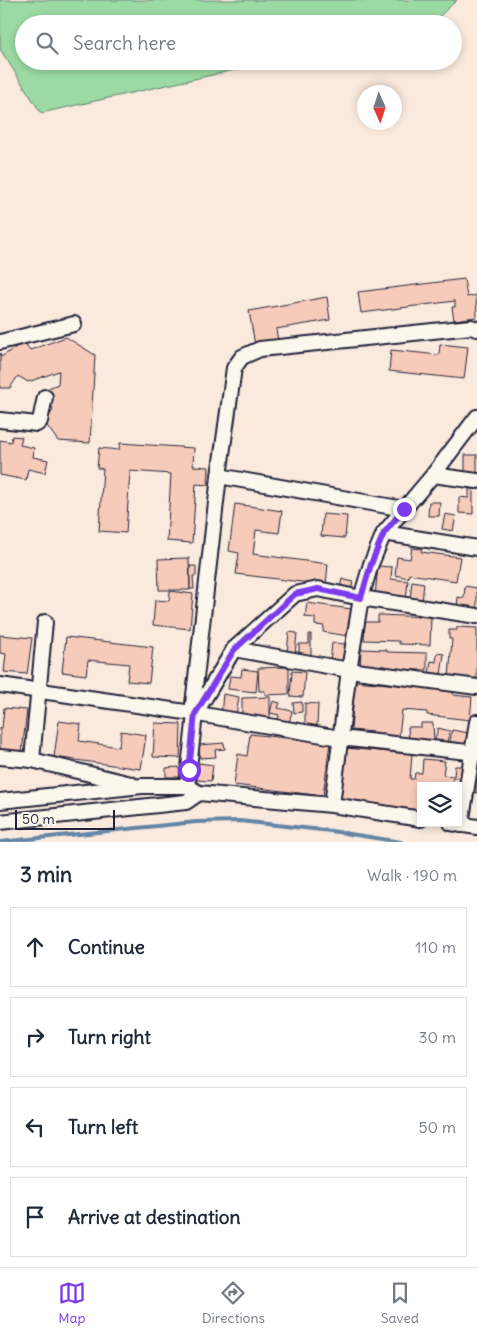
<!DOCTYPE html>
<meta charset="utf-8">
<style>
body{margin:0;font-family:Delius,sans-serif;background:#f2f2f3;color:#1f2937}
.controls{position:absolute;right:15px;bottom:15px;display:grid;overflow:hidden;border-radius:0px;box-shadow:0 2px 8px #0003}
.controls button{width:45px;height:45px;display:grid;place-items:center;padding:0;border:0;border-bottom:1px solid #e0e1e3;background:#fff;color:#1f2937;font:25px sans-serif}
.compass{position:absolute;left:357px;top:85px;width:45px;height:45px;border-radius:50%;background:#fff;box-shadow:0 2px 8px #0003;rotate:177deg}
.scale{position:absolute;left:15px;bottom:12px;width:100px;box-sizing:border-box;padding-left:5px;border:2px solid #22223b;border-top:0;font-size:14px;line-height:18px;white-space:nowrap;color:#22223b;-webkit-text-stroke:4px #fbf7ec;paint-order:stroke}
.stop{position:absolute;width:15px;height:15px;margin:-11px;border:4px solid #7c3aed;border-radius:50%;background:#fff}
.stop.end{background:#7c3aed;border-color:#fff;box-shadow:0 1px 5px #0008}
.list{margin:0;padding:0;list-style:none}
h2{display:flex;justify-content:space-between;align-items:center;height:65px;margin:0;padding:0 20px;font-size:21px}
h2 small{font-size:16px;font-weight:400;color:#747a83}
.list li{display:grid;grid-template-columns:32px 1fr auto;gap:15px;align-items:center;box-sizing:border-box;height:80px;margin:0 10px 10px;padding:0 10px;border:1px solid #e0e1e3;border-radius:0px}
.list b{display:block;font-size:19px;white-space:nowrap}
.list em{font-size:16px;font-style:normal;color:#747a83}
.icon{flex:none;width:28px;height:28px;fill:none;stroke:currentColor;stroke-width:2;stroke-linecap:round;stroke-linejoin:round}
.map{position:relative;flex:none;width:477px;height:842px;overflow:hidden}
.search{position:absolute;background:#fff;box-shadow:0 2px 8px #0003;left:15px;right:15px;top:15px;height:55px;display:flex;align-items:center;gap:12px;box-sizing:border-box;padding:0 18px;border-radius:28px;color:#747a83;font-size:19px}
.sheet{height:425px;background:#fff}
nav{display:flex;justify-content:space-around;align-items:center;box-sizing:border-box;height:70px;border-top:1px solid #e0e1e3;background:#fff;font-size:14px;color:#747a83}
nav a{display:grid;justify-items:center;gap:2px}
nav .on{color:#7c3aed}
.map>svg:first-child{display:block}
</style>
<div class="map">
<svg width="477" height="842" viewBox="0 0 477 842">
<rect width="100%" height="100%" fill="#faeadd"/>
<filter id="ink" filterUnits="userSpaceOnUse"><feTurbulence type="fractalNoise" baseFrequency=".02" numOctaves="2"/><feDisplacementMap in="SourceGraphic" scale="10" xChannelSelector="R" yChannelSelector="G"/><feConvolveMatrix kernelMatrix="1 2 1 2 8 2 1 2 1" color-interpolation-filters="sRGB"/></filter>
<g filter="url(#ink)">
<polygon fill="#9bdaa3" stroke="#5e7e6f" points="0,0 457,0 431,24 24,24 24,61 275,61 41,113 0,49"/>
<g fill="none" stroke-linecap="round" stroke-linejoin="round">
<polyline stroke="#6386a6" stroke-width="4" points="0,842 196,822 240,821 331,831 401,842"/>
</g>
<g fill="#f7cbba" stroke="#22223b">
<polygon points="464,279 467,297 476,295 477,317 454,320 452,307 455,307 455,301 361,313 358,292"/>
<polygon points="327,297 330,320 276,329 278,341 255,345 249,311"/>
<polygon points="66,337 95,355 90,443 58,441 45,423 53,410 46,389 58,384 59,371 28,382 18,376 10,388 0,388 0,353 1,357 24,342 30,350"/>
<polygon points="440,344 468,347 464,379 389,371 391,350 439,355"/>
<polygon points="12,436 22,437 20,445 34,448 33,457 48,460 45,473 28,469 26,480 0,475 0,440 11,442"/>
<polygon points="120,443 194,448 193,466 209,467 208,485 196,484 192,543 167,541 171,474 130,471 126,533 99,531 103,469 97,468 99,448 119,450"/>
<rect x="465" y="455" width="12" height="18"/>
<polygon points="469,489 473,489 473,514 459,513 459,497 469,498"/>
<polygon points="429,502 440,502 439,516 428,516"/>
<polygon points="235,504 282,511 279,533 256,530 253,554 328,564 326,585 236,574 239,553 229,551"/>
<polygon points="323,514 347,516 345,538 321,536"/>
<polygon points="445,514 456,516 453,531 442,529"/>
<polygon points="412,548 422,549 421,552 460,557 456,581 409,574 408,578 395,575 397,557 410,559"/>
<polygon points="189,558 190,590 159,590 158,559"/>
<polygon points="190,566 196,566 196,576 193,576 194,589 190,589"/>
<polygon points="378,566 392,567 391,579 408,581 406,600 375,596"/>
<polygon points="342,579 353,582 350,594 339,592"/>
<polygon points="412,581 424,583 422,602 410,601"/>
<polygon points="465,586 477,588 477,610 457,608 458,597 464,598"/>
<polygon points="170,591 193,594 190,629 153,625 155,600 169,601"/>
<polygon points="307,603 351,609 348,636 323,632 324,626 315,625 315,618 305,617"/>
<polygon points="378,615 431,617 430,645 399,644 399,641 364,640 365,622 378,622"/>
<polygon points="457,627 477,628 477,680 449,678 452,639 449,639 449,630 457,630"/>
<polygon points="289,632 297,633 295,655 287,654"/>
<polygon points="309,634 311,634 311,657 299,657 299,644 309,644"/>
<polygon points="0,635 32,638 27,674 4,672 6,654 0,653"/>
<polygon points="66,637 153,647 149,683 127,681 129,664 88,660 86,675 62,672"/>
<polygon points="332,643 345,644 344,662 330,661"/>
<polygon points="361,649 387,650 387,652 427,653 427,670 360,669"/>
<polygon points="437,653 444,654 441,675 429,673 431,661 436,662"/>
<polygon points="289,667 289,694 265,695 265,691 259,691 258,668"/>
<polygon points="242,669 258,671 256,692 228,689 230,676 241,677"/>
<polygon points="292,671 305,672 303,697 290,696"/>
<polygon points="355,681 453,690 453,695 472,697 470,720 427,715 427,712 402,710 399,737 385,736 385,733 351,730"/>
<polygon points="223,694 239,697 236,716 221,714"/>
<polygon points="270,697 270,718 242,719 242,698"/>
<polygon points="273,701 280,703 278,708 292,711 289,723 278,719 279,715 270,713"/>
<polygon points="302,702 302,712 294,713 293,703"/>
<polygon points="305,703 318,704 317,726 305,725"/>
<polygon points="4,708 27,710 22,752 0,750 0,728 2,728"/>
<polygon points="59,721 81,724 79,741 119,747 121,731 146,735 141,769 54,757"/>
<polygon points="155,723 181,724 180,758 153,757"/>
<polygon points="421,723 433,723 434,742 409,742 408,727 421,727"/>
<polygon points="438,728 450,731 447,746 434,743"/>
<polygon points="452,730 469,733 467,748 449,746"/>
<polygon points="250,734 330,743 323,796 234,785 238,754 247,756"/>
<polygon points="224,743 225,749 215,750 216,757 200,758 199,745"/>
<polygon points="345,748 412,754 410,779 414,779 415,773 422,773 423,759 445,761 443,775 454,776 455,766 462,766 461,778 453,778 452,786 421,786 421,810 361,805 361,801 341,799"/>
<polygon points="199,763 213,765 211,781 197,780"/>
<polygon points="476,765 477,765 477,793 473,792"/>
<polygon points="179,767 180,777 166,777 166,768"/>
</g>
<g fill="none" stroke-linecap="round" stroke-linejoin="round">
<defs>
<g id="street">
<polyline points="0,342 74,324"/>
<polyline points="0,420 37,424 40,421 45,397"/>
<polyline points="433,475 477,481"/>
<polyline points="219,476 404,509"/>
<polyline points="384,533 477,548"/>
<polyline points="234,649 349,670 477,687"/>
<polyline points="0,685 192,713 340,738 477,753"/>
<polyline points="192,713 219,476 234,368 242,357 260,349 471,327 477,329"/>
<polyline points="0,757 32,760 131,784"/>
<polyline points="32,760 45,622"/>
<polyline points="187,786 195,714 234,649 295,594 318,589 361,598 477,616"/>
<polyline points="0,801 142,786 187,786 199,793 332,805 421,819"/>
<polyline points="332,805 349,670 361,598 371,564 384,533 433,475 477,417"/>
<polyline points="0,822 186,802 199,793"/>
<polyline points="451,823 477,827"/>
<polyline points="461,825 477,722"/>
</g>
</defs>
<use href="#street" stroke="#22223b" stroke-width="18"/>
<use href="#street" stroke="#fbf7ec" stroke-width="14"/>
</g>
</g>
<g fill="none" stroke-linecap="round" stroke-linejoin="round" filter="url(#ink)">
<polyline stroke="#7c3aed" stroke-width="6" points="189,770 195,714 234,650 295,594 318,589 361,598 371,564 384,533 404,509"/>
</g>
</svg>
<div class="controls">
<button><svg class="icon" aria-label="layers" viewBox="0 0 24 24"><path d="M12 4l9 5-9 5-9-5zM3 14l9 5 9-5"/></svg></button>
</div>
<svg class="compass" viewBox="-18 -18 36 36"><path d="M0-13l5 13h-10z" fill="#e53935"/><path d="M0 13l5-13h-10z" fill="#747a83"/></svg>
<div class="scale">50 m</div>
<div class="stop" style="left:189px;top:770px"></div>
<div class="stop end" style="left:404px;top:509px"></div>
<div class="search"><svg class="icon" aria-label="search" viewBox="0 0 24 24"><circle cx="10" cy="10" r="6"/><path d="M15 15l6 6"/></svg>Search here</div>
</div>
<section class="sheet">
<h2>3 min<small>Walk · 190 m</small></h2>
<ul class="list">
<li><svg class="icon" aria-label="ahead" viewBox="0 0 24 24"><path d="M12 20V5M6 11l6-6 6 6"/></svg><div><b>Continue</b></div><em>110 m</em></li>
<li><svg class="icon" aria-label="right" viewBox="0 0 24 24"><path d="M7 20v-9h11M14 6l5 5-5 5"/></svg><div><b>Turn right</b></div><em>30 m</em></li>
<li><svg class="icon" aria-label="left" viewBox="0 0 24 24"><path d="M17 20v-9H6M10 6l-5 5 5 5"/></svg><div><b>Turn left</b></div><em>50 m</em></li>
<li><svg class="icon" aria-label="arrive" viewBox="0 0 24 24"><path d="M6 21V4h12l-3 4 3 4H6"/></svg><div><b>Arrive at destination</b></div></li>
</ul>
</section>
<nav>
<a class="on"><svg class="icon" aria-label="map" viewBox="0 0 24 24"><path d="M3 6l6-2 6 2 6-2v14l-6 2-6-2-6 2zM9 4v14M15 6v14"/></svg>Map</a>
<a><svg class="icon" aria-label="directions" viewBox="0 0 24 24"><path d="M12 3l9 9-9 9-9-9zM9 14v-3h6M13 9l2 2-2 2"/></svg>Directions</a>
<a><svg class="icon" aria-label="saved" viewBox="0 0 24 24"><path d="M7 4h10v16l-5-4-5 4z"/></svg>Saved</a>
</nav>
